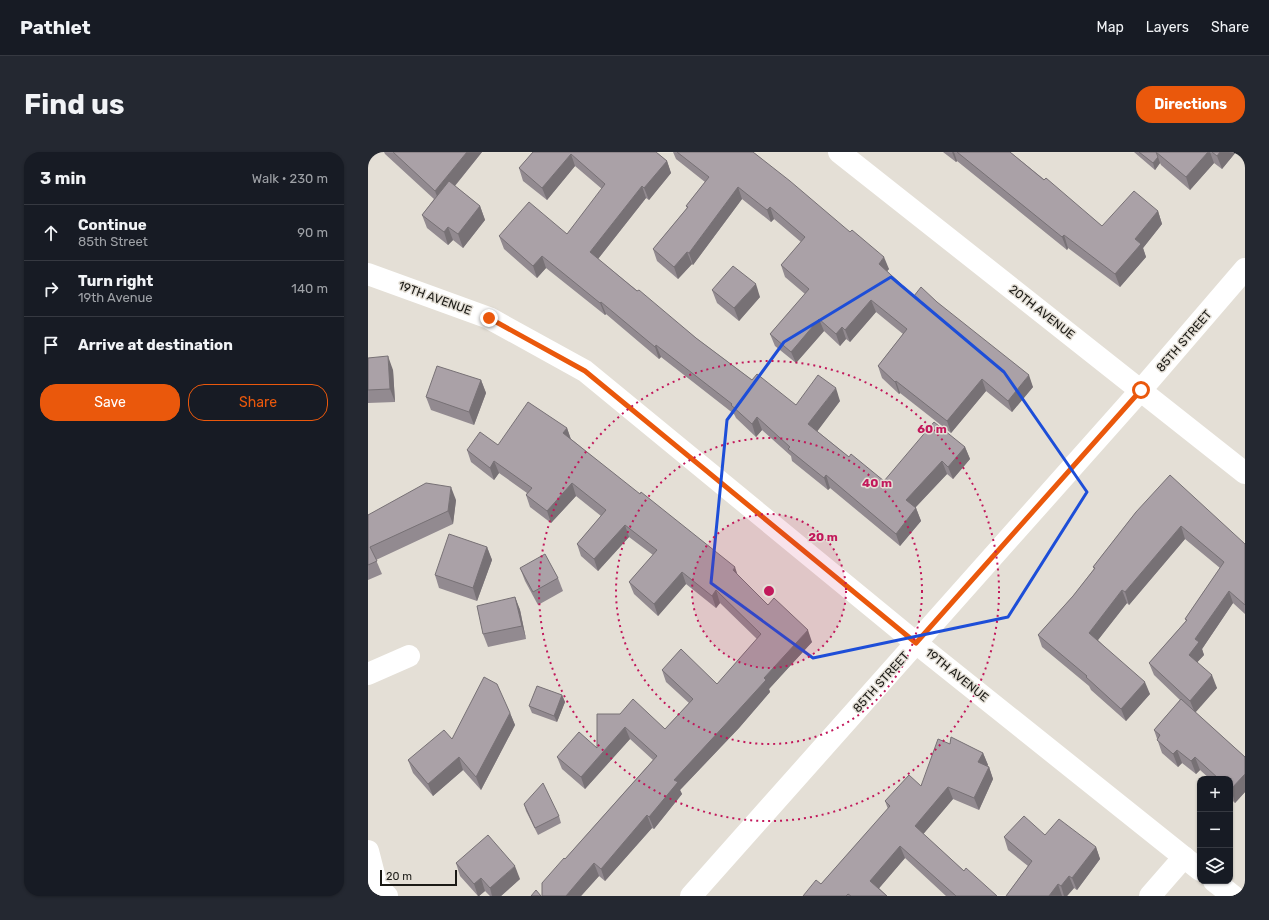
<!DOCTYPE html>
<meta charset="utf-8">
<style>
body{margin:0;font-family:Rubik,sans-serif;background:#242831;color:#f1f3f6}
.controls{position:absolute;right:12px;bottom:12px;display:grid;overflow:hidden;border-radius:8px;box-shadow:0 1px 3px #0004}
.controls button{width:36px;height:36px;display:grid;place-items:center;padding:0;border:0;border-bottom:1px solid #363941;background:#171b24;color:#f1f3f6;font:20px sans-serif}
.scale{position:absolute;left:12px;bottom:10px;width:77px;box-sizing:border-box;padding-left:4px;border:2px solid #1b1a16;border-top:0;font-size:11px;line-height:14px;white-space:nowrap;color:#1b1a16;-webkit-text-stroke:3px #e4dfd6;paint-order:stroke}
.stop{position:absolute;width:12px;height:12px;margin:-9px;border:3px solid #ea580c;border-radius:50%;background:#fff}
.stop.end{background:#ea580c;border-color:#fff;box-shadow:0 1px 4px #0008}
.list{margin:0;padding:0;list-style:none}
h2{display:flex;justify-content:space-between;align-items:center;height:52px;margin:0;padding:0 16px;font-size:17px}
h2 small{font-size:13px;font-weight:400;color:#9ea1a6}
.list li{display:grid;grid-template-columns:26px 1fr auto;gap:12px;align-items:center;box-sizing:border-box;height:56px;padding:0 16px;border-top:1px solid #363941}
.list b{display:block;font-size:15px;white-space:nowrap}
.list p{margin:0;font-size:13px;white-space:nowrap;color:#9ea1a6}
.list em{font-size:13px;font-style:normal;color:#9ea1a6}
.actions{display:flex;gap:8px;padding:12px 16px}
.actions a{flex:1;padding:9px 0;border:1px solid #ea580c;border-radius:16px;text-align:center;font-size:14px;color:#ea580c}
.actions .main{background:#ea580c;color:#fff}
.icon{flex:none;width:22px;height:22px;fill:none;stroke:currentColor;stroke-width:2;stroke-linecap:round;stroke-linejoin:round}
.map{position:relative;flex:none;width:877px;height:744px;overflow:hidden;border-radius:16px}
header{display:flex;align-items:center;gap:24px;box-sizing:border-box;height:56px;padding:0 20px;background:#171b24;border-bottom:1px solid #363941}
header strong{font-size:19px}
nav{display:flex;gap:22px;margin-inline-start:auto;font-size:14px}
.intro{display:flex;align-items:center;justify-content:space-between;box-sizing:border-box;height:96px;padding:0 24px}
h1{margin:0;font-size:28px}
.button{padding:10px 18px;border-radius:16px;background:#ea580c;color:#fff;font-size:14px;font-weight:700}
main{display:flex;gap:24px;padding:0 24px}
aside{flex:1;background:#171b24;border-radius:16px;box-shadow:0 1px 3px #0004}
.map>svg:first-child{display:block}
</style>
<header>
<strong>Pathlet</strong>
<nav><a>Map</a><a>Layers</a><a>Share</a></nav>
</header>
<div class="intro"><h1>Find us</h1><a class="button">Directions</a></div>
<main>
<aside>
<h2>3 min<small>Walk · 230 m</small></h2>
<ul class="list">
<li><svg class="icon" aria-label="ahead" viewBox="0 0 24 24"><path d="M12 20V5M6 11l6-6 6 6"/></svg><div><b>Continue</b><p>85th Street</p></div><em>90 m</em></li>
<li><svg class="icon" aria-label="right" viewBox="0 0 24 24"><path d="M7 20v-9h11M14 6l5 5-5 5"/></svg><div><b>Turn right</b><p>19th Avenue</p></div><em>140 m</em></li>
<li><svg class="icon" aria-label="arrive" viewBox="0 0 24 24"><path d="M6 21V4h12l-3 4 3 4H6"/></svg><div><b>Arrive at destination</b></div></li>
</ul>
<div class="actions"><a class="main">Save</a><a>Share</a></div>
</aside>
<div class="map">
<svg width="877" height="744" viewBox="0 0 877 744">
<rect width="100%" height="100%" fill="#e4dfd6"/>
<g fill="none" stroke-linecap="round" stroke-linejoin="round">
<g stroke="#fff" stroke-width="22">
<polyline points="471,0 877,321"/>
<polyline points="0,122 121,166 217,219 548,491 832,718"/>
<polyline points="0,522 41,504"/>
<polyline points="0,699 9,734 19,744"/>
<polyline points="846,729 865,744"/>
<polyline points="782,744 816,705"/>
</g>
<polyline stroke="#fff" stroke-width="22" points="323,744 773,238 877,117"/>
</g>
<g fill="#928a90">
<polygon points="16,0 114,0 87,34 112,54 117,68 95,96 85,88 80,93 59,76 54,63 66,47 17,2"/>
<polygon points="165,0 288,0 299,9 303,21 281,48 278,46 230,107 328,186 384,228 428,253 472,249 449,279 481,305 516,329 597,295 602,307 585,327 579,322 548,355 548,356 553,369 532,394 462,336 460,338 424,309 423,304 394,278 388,285 368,266 366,262 293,205 291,207 238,162 237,163 178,116 169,126 136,97 131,84 199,82 234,37 207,14 179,48 155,29 151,16"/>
<polygon points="305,0 385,0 521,117 519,119 546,144 569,150 665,235 644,260 618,239 583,281 532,241 531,242 514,226 510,214 535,182 508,160 482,190 478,187 472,194 456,179 428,211 407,194 402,182 437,142 417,125 413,113 433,90 406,67 403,70 374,47 325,113 324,112 310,127 289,109 285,97 319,56 318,54 337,30 308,7"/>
<polygon points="575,0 642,0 734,74 790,59 794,72 775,96 778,105 752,135 700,96 699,98 589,9 588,10"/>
<polygon points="766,0 868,0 854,17 846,11 822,38 793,13 792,11 787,18"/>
<polygon points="344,138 392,145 371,169 349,151"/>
<polygon points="0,206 25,218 27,250 0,251"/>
<polygon points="113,228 118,241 106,273 63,258 58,245"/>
<polygon points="199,276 203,287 369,423 400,453 444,490 401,537 402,540 371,576 312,638 314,642 286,677 284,676 237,729 231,724 213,744 174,744 197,707 285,608 262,587 217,637 194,617 189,605 229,596 229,562 297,577 321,551 298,530 294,518 349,532 389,487 352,451 348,456 318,432 290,464 266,442 261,430 285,403 261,385 230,419 213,404 209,392 233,364 208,344 183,371 162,355 158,343 159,341 131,321 126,328 103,310 99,298 130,293"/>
<polygon points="88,348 85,372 8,408 14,422 0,428 0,363"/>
<polygon points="768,360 877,392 877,462 865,451 834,497 836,503 829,510 849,536 827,560 877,605 877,640 867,651 862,646 862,627 842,627 832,618 828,622 814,611 810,615 794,601 786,578 812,548 786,523 781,511 818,469 817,467 852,416 817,387 761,453 759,451 730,488 782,542 758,569 723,538 721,534 674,495 670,483 705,444 726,417 725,415"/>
<polygon points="119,395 124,408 109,449 71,436 67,423"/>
<polygon points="152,416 190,426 195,439 170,453 157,429"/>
<polygon points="147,445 152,458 158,487 120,495 115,482"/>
<polygon points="194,543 197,550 189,570 164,561 161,554"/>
<polygon points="142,561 147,573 113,638 95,618 65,644 45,621 40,608 84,587"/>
<polygon points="582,592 615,601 620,613 619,614 621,615 625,627 611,658 585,647 555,682 596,719 629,744 578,744 537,706 511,736 519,744 435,744 453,732 520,657 517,649 553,634"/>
<polygon points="156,652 191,664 193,671 170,683 158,659"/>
<polygon points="677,683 728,695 732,707 709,738 706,736 699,744 638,744 660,714 640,698 636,685"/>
<polygon points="88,711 152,727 133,744 122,744 117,739 111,744 110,744 92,724"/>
</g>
<g fill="#777175">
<polygon points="99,0 114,0 72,52 67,39"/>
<polygon points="584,0 586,0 589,9 588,10"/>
<polygon points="840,0 842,0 846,11 822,38 818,25"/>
<polygon points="852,0 868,0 854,17 849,4"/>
<polygon points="203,2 207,14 179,48 174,36"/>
<polygon points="790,5 792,11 787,18 785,11"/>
<polygon points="299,9 303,21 281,48 276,36"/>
<polygon points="274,34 278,46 226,112 222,100"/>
<polygon points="370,35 374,47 325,113 321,101"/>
<polygon points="112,54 117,68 95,96 90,82"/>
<polygon points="402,55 406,67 403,70 399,58"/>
<polygon points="790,59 794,72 775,96 778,105 752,135 747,122 767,87"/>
<polygon points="80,75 85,88 80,93 76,80"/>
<polygon points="696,83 700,96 699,98 694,85"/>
<polygon points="319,100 324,112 310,127 306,115"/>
<polygon points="174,104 178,116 169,126 165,114"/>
<polygon points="516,105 521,117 515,124 511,112"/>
<polygon points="388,132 392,145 371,169 366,156"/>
<polygon points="503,148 508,160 482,190 477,178"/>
<polygon points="233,150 238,162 237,163 232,151"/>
<polygon points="451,167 456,179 428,211 423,200"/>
<polygon points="474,175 478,187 472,194 468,182"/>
<polygon points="288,193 293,205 291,207 287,195"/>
<polygon points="20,204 25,218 27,250 22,237"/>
<polygon points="661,223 665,235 644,260 640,249"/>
<polygon points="614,227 618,239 583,281 579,269"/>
<polygon points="113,228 118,241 106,273 101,260"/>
<polygon points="528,229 532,241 531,242 527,230"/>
<polygon points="468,236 472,249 445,285 440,272"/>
<polygon points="389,265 394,278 388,285 384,272"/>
<polygon points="199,276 203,288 195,281"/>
<polygon points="597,295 602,307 585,327 580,315"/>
<polygon points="126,309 131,321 126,328 122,316"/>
<polygon points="574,309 579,322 543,360 538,348"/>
<polygon points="458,323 462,336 460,338 456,326"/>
<polygon points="204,331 208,344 183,371 179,359"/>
<polygon points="83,335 88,348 85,372 80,359"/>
<polygon points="548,356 553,369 532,394 528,382"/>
<polygon points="257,373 261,385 230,419 226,407"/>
<polygon points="813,374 817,387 761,453 757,440"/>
<polygon points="119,395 124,408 109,449 105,436"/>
<polygon points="367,415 371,427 365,418"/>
<polygon points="314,420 318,432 290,464 286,452"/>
<polygon points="348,438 352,451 348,456 344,444"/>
<polygon points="754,438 759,451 726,493 721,481"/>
<polygon points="861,439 865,451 834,497 836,503 825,515 821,503 827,487"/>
<polygon points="147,445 152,458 158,487 154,474"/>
<polygon points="440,478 444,490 401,537 402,540 371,576 312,638 314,642 286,677 281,665 306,628 396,526"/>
<polygon points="844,523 849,536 827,561 822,549"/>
<polygon points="777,530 782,542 758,569 753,557"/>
<polygon points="194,543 197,550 189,570 186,564"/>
<polygon points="142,561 147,573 113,638 108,625"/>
<polygon points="257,575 262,587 217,637 213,625"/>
<polygon points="809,598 814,611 810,615 805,602"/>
<polygon points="615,601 620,613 615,622 610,610"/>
<polygon points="91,605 95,618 65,644 60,632"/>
<polygon points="827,605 832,618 828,622 823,609"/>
<polygon points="621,615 625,627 611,658 606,646"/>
<polygon points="877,622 877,640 867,651 863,637"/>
<polygon points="580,635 585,647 552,686 547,674"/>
<polygon points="279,663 284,676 237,729 233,717"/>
<polygon points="532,694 537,706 507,741 502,729"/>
<polygon points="728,695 732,707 709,738 704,726"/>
<polygon points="226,711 231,724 213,744 198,744"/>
<polygon points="147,714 152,727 133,744 124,744 122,736"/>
<polygon points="701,724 706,736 699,744 696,744 693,734"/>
<polygon points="113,726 117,739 111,744 110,744 106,732"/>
<polygon points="690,732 694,744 681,744"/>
</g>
<g fill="#aaa1a7" stroke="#777175">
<polygon points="25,0 99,0 67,39"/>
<polygon points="165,0 288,0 299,9 276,36 274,34 222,100 269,139 271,138 328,186 384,228 389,222 428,253 450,223 468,236 440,272 481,305 483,302 516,329 566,270 597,295 580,315 574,309 538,348 548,356 528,382 458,323 456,326 420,297 422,295 389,265 384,272 363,253 364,252 288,193 287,195 233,150 232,151 174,104 165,114 131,84 161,50 199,82 237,32 203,2 174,36 151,16"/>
<polygon points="309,0 385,0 422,29 482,80 484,78 516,105 511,112 546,144 553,135 569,150 661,223 640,249 614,227 579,269 528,229 527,230 510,214 539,177 503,148 477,178 474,175 468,182 451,167 423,200 402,182 441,137 413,113 437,85 402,55 399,58 370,35 321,101 319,100 306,115 285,97 320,55 318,54 341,25"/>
<polygon points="589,0 642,0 676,28 678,26 734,74 766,39 790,59 767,87 773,92 747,122 696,83 694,85"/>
<polygon points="771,0 788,0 790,5 785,11"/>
<polygon points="788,0 840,0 818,25"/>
<polygon points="844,0 852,0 849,4"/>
<polygon points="81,29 112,54 90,82 80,75 76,80 54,63"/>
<polygon points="365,114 388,132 366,156 344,138"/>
<polygon points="20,204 22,237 0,238 0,206"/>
<polygon points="69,214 113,228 101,260 58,245"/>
<polygon points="160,250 199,276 195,281 272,342 273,340 367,415 365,418 400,453 406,446 440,478 396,526 398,528 366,563 306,628 310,630 281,665 279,663 233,717 226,711 198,744 174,744 174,731 196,706 197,707 289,604 257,575 213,625 189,605 211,580 229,596 229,562 252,562 265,547 297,577 325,547 294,518 313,497 349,532 393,482 348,438 344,444 314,420 286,452 261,430 289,398 257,373 226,407 209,392 238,358 204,331 179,359 158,343 164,336 126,309 122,316 99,298 112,280 130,293"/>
<polygon points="802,323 877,392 877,453 861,439 827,487 831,490 821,503 844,523 822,549 781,511 819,468 817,467 856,410 813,374 757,440 754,438 721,481 777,530 753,557 718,525 719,524 670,483 705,444 727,416 725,415 768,360"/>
<polygon points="58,331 83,335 80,359 2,395 9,409 0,413 0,363"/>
<polygon points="81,382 119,395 105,436 67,423"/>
<polygon points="177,402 190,426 165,440 152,416"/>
<polygon points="147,445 154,474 115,482 109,454"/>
<polygon points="116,525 129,532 142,561 108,625 91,605 60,632 40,608 76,578 84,587"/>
<polygon points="169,534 194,543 186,564 161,554"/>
<polygon points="813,547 877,605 877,622 863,637 862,637 862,627 851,627 827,605 823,609 809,598 805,602 789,588 792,583 786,578"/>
<polygon points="583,585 615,601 610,610 621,615 606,646 580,635 547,674 596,719 598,716 629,744 588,744 532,694 502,729 519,744 483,744 480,742 478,744 435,744 448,728 453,732 522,654 517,649 541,623 553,634 570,587 582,592"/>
<polygon points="175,631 191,664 167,676 156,652"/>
<polygon points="656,664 677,683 691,667 728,695 704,726 701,724 693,734 690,732 681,744 638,744 664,709 636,685"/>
<polygon points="120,683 147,714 122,736 113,726 106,732 88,711"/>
<polygon points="168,738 173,744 163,744"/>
</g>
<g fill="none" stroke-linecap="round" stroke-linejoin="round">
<polyline stroke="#ea580c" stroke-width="5" points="121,166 217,219 548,491 773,238"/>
</g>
<path fill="none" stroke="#1d4ed8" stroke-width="3" stroke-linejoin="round" d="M523,125L636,220L719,340L640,465L445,506L343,431L359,268L416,190Z"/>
<circle cx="401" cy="439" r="77" fill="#c2185b" fill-opacity=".12"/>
<g fill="none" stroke="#c2185b" stroke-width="2" stroke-dasharray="2 4">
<circle cx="401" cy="439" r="77"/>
<circle cx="401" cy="439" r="153"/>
<circle cx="401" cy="439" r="230"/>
</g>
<g text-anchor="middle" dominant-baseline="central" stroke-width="3" stroke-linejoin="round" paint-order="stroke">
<g font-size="12" fill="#1b1a16" stroke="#e4dfd6">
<text transform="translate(67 146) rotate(20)">19TH AVENUE</text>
<text transform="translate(674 160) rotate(38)">20TH AVENUE</text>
<text transform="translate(816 189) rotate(-49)">85TH STREET</text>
<text transform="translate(589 523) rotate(39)">19TH AVENUE</text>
<text transform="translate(513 530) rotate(-48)">85TH STREET</text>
</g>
</g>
<circle cx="401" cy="439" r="6" fill="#c2185b" stroke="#e4dfd6" stroke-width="2"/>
<g font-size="12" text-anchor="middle" font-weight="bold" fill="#c2185b" stroke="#e4dfd6" stroke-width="3" stroke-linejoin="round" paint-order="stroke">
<text x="564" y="281">60 m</text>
<text x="509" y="335">40 m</text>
<text x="455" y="389">20 m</text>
</g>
</svg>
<div class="controls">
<button>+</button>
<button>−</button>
<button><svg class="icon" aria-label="layers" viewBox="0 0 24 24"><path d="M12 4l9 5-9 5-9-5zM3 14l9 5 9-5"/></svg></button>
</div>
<div class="scale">20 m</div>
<div class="stop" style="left:773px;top:238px"></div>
<div class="stop end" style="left:121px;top:166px"></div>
</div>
</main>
